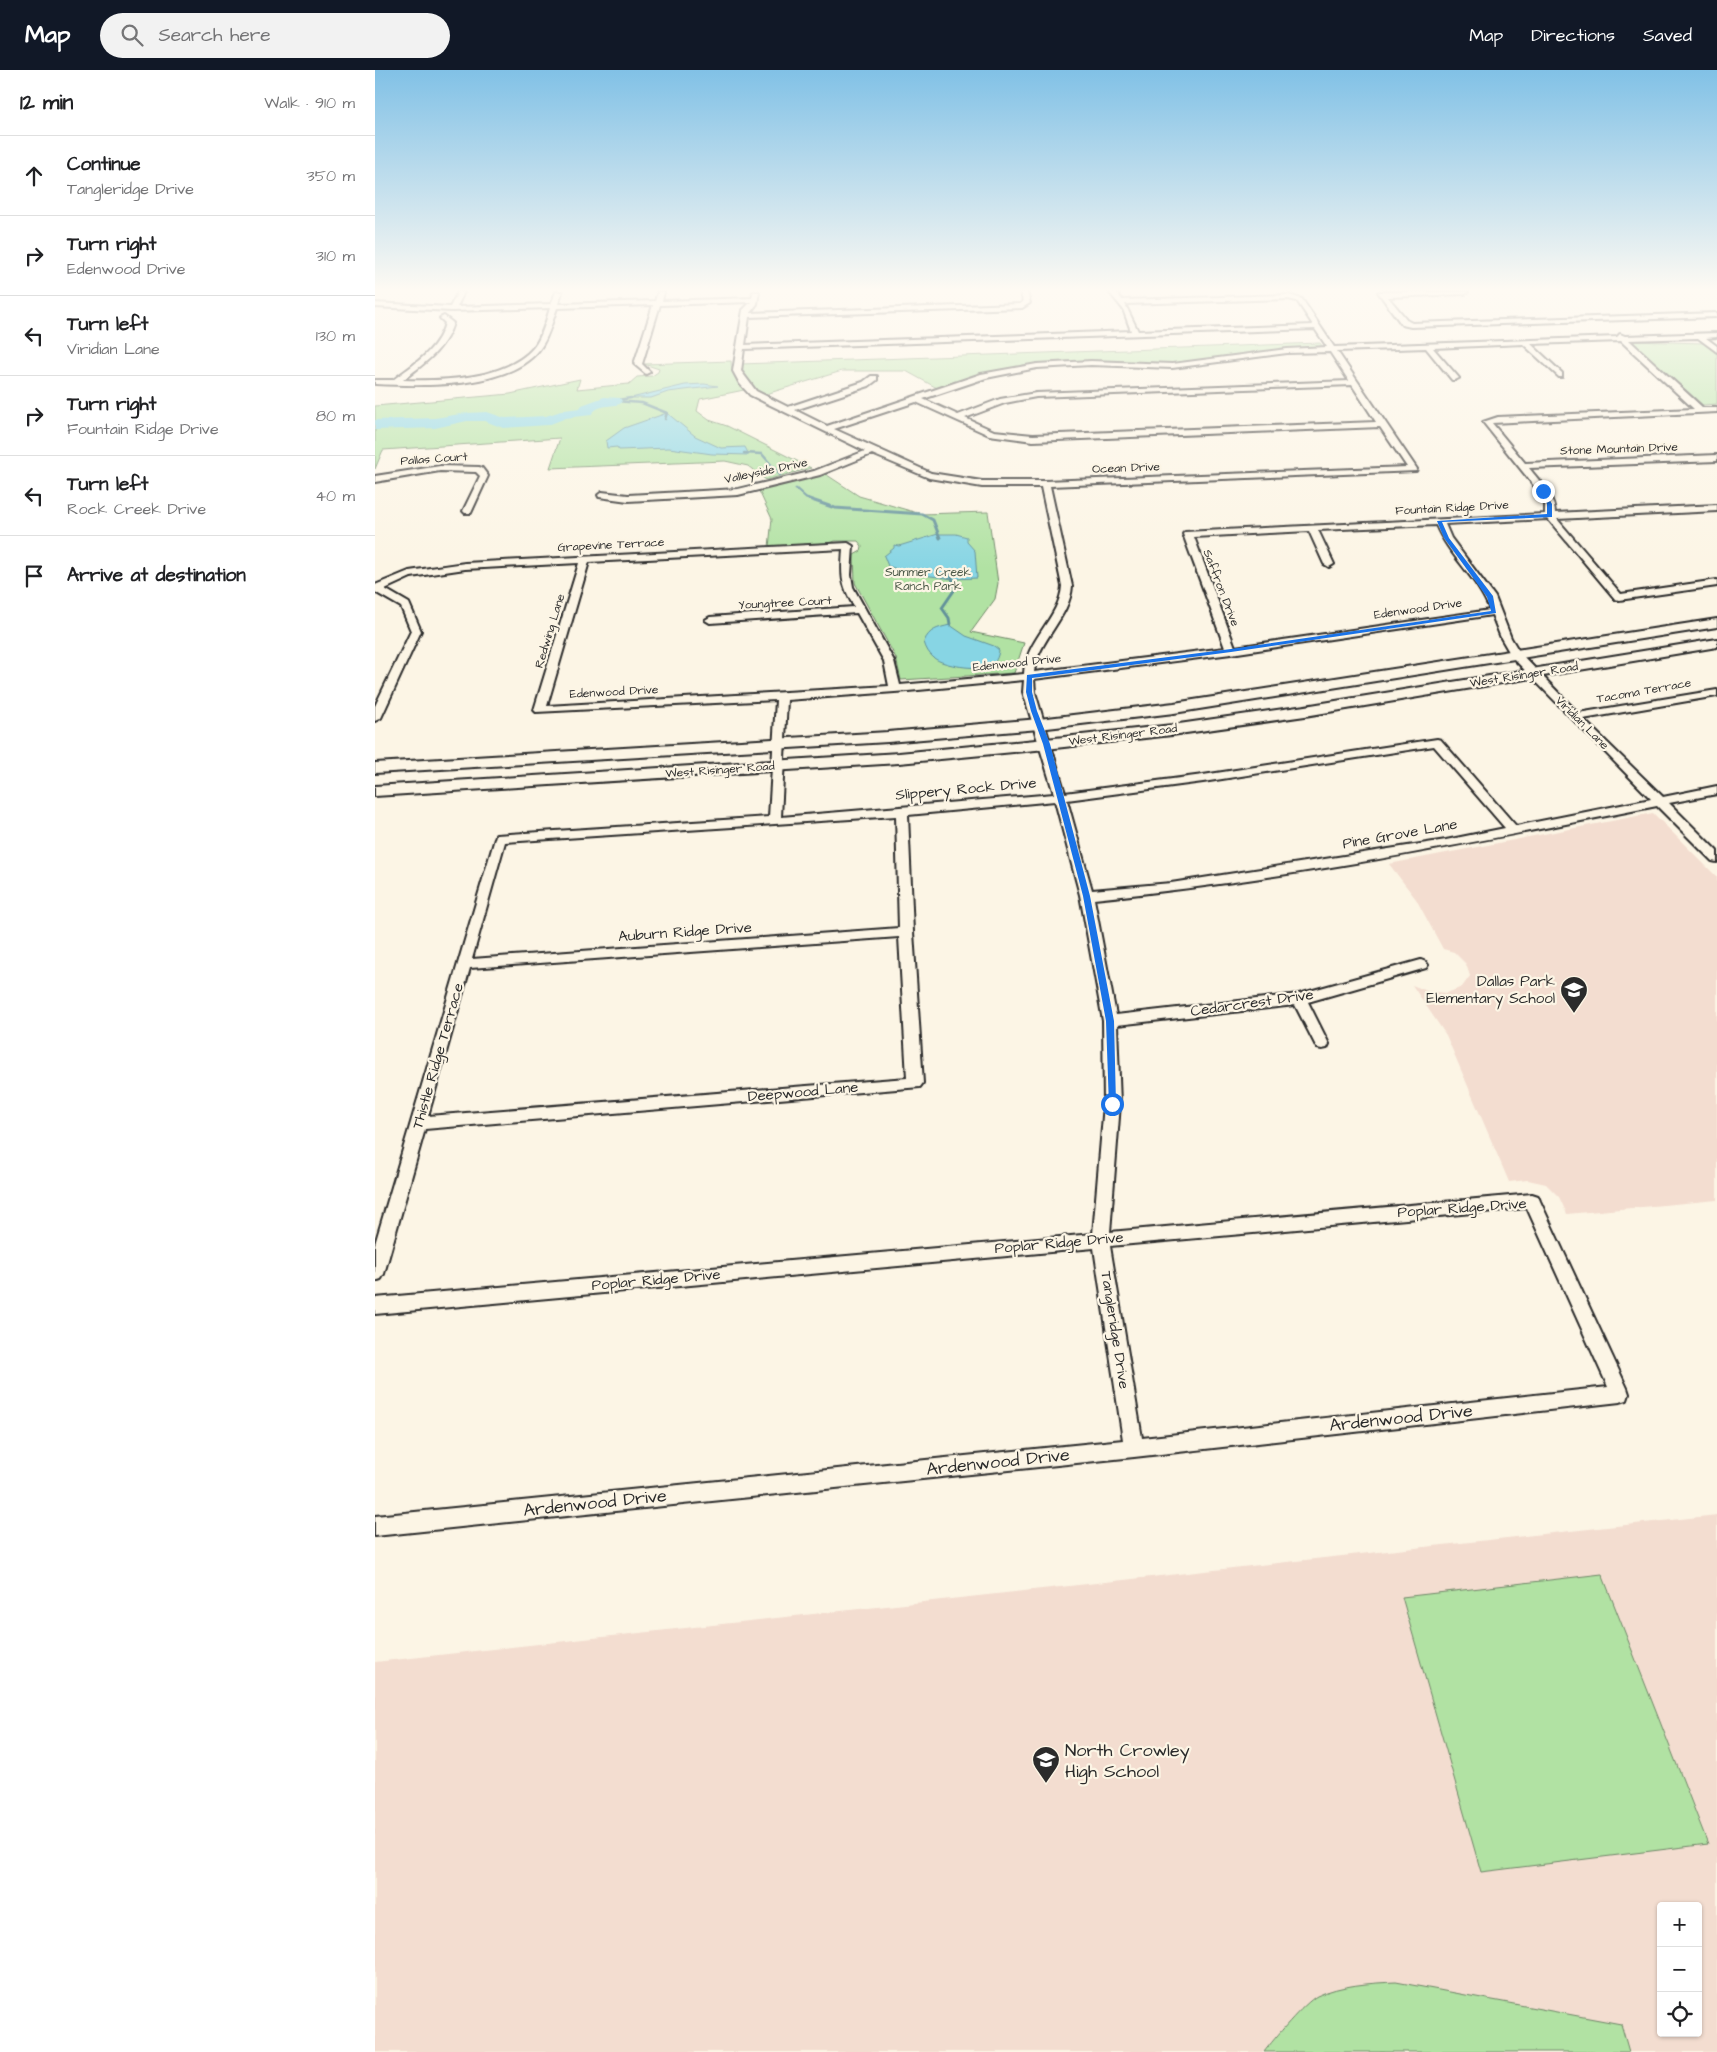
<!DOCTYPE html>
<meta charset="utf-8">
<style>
body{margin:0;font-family:"Architects Daughter",sans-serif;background:#f2f2f2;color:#202124}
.controls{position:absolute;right:15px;bottom:15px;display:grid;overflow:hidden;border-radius:5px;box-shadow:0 1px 4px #0004}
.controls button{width:45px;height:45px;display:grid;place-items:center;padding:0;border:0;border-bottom:1px solid #e0e0e0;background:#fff;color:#202124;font:25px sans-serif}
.stop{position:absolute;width:15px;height:15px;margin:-11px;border:4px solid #1a73e8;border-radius:50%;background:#fff}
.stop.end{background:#1a73e8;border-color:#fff;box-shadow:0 1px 5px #0008}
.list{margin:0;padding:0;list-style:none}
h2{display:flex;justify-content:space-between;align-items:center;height:65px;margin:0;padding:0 20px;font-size:21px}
h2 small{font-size:16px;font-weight:400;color:#757577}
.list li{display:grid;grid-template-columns:32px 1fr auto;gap:15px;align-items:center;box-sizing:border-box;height:80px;padding:0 20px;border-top:1px solid #e0e0e0}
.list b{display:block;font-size:19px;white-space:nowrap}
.list p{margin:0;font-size:16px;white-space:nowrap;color:#757577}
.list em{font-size:16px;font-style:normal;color:#757577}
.icon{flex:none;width:28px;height:28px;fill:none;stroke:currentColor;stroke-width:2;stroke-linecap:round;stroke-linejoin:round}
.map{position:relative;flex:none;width:1342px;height:1982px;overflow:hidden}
header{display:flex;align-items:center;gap:30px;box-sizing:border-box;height:70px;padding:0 25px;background:#111827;color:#fff}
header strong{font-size:24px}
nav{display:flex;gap:28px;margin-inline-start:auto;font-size:18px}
.search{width:350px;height:45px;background:#f2f2f2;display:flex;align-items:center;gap:12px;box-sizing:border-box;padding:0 18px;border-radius:28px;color:#757577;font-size:19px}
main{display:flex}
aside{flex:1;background:#fff}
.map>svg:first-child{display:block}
</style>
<header>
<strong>Map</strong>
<div class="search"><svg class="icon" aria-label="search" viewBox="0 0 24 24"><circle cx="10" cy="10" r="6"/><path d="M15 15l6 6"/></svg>Search here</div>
<nav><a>Map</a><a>Directions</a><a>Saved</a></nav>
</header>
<main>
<aside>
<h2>12 min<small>Walk · 910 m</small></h2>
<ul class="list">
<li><svg class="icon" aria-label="ahead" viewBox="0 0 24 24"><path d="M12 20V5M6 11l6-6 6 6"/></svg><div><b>Continue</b><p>Tangleridge Drive</p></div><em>350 m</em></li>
<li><svg class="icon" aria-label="right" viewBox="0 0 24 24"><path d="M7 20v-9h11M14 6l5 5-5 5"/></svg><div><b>Turn right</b><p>Edenwood Drive</p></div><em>310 m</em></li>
<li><svg class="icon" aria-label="left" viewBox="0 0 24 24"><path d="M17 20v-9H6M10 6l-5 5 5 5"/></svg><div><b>Turn left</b><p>Viridian Lane</p></div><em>130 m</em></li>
<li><svg class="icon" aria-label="right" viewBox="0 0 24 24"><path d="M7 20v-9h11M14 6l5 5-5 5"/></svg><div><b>Turn right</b><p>Fountain Ridge Drive</p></div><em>80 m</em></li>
<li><svg class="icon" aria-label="left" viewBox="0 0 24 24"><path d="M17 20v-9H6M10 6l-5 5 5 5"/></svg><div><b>Turn left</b><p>Rock Creek Drive</p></div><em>40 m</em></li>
<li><svg class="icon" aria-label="arrive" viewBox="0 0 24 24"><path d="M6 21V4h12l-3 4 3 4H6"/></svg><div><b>Arrive at destination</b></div></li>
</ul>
</aside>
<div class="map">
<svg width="1342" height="1982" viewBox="0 0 1342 1982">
<rect width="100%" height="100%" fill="#fcf5e5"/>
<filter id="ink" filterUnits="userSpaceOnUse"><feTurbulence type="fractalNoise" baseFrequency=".02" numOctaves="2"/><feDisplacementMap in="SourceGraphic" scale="10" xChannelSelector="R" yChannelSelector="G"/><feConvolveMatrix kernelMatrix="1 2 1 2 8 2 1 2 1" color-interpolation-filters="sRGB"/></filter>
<g filter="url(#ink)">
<g fill="#f3ddd0" fill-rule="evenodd">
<polygon points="1278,743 1342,807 1342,1130 1192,1144 1184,1127 1171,1114 1153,1110 1134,1112 1071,965 1037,915 1052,921 1072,923 1087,917 1095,906 1091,894 1079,882 1068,879 1041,829 1014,794"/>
<path d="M1342,1445V1982H0V1592ZM1286,1836H1323V1963H1286Z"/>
</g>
<g fill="#b1e2a3" stroke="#6e8667">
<polygon points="1256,271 1328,273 1342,284 1342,334 1328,335"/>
<path d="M945,273L948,277L879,282L807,293L780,294L719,292L664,294L622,300L562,318L531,301H467L391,324C378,322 367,307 366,294Z"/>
<path d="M356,291C356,303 362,310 369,320L325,329L322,341L334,350L352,356L436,398L391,410L373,396L350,391L175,398L185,368L8,380L0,399V336L135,324L205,309L202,319L254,314L262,307L277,306L283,302L284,299L269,294Z"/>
<polygon points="449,403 484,426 546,444 613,442 623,513 620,529 596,562 649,573 639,603 526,610 521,588 480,513 479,485 486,481 487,476 483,471 460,471 451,475 394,477 397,449 384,421"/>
<polygon points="1227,1504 1333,1774 1106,1802 1027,1527"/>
<path d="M1021,1912L1246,1954L1254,1982H889C899,1969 929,1933 942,1926C965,1915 996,1913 1021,1912Z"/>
</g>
<g fill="#87d5e4" stroke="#62919a">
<polygon points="329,314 343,316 293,322 276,328 256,328 310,315"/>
<polygon points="292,343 320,366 346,378 370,377 374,385 337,384 294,378 244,380 242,377 232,378 231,371 249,358"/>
<polygon points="563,464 581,464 592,467 592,472 600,481 602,508 578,509 533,503 513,496 509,486 519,478 519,475 524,476"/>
<path d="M575,555L591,566L619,576L624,580C623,587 621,593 614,596C602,600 569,596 559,588C554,584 551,579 549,572C554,559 563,558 575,555Z"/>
</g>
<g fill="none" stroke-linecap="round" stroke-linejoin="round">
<g stroke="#62919a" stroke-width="2.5">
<polyline points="235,331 256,328"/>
<polyline points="240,331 267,333 292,343 290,349"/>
<polyline points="369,383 387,384 405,405"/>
</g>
<g stroke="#62919a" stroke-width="3">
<polyline points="421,419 431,428 460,438 547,444 558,450 565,468"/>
<polyline points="575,555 574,548 567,538 580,519 576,504"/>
</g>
<path fill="#87d5e4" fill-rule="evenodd" d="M229,327L245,328L247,331L245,334C234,337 223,334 216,345L191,348L173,355L128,358L110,351H92L60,358L0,360V350L60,348L92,343L112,342L130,348L171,346L189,340L205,338L207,335Z"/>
<defs>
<g id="minor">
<path d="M83,222H89L82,237L176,234L181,222H187L183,234L280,231L283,222H289L287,231L377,228L378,222H384L382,234L375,243L645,234L648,232L646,222H652L655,233L647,238L374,247L370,275L756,261L748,239L734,222H741L747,230L913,225L927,229L959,277L1242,267L1245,264L1250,266L1342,263V267L1331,268L1342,276V282L1323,268L1254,270L1328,338H1342V342L1117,353L1150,393L1342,385V391L1154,398C1165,412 1179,425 1180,443L1342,435V441L1182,449L1246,524L1342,510V516L1244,530L1240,529L1173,449L1070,454L1076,468L1120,527L1136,568L1145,583L1203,643L1342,620V626L1208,649L1288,727L1342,716V724L1294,733L1342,781V792L1337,791L1282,736C1096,773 909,810 719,829L741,945L924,924L1046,890L1051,892L1053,895L1051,898L933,932L954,974L952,978L947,979L942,978L920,935L742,955L745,1034L735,1162L1157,1124L1163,1126L1165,1131L1252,1318L1254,1324L1252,1330L1245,1332L759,1387L0,1466V1446L748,1370L719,1178L0,1244V1228L718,1164L729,1034L728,951L705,825L680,731L533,745L538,862L548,1013L545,1017L50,1059L9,1204L6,1209L0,1211V1174L121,765L394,747L401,630L161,642L159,640L204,493L90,499L36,507L10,519L34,533L46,561L6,648L0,651V636L36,561L26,537L0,522V515L34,501L90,493L473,473L478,476L476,505L478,517L519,591L525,615L649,604C650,570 685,548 687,516L666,417H607L554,408L497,384L445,405L363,425L253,431L224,427L223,425L227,422L253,425L363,419L439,401L490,381L375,325L365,314L358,301L368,240L376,232L285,235L267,294L275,302L271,304L259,294L278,235L182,238C177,252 173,269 164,280C132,320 46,316 0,314V310H18C39,294 63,280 70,253L65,248L69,246L78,253C70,280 48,294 28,310C67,311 131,310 159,277C167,267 171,251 175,238L77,241L0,237V233L75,237ZM913,229L922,231L938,255L763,261L750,234ZM940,259L952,277L912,279L797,294L716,291L662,294L606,304L452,356L420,340L494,316L502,310V306H496L488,312L413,337L381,321L366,301L369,279ZM1246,271L1319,339L1123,347L1108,352L1164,422L1170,434V444L810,462L808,464L850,578L659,602C663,569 695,548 697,516L675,416L1041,401L1042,399L962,281L1051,278L1077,310H1080L1084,308L1058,278L1148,274L1184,307H1187V303L1156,274ZM955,282L974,311L661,323L625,329L583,345L548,329L611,308L662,298L716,295L797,298L912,283ZM977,315L1001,352L658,365L619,361L590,348L630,333L661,327ZM541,332L614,365L658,371L1005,357L1032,397L670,411H607L556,403L459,359ZM1061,455C1074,486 1103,508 1115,540L860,577L819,467L934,461L949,494L954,497L959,494L943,460ZM468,479C466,507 466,513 479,537L335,547L330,550L335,553L482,543L509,591L514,616L172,636L214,492ZM1117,545L1126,568L1137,587L1276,729L1141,756L1066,670L1062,669L828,705L690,723L660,622L659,609L856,584ZM649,610L648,622L679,724L406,747L412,630L533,621ZM1059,676L1130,758L1071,770L796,813L717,820L692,730L828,712ZM521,746L524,858L97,889L130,772ZM524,867L532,1008L53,1046L95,898ZM1152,1138L1233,1317L767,1368L735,1176Z"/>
<polygon points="1003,222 1093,222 1090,224 1013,227 1033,251 1037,253 1342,243 1342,247 1036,257 1027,255"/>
<polygon points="65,396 104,397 107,398 113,406 96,443 90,443 88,441 105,406 101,402 65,401 0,412 0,406"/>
</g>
<g id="secondary">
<polygon points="1342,549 1342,557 799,643 664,659 513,672 0,703 0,693 513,662 664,649 799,633"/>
<polygon points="1342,569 1342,577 930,646 797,665 671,679 524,693 0,726 0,716 524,683 671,669 797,655 930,636"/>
</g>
</defs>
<use href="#minor" stroke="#2b2b2b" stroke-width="4"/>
<use href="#secondary" stroke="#2b2b2b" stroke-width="4"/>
<use href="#minor" fill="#fcf5e5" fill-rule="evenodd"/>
<use href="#secondary" fill="#fcf5e5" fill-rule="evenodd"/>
</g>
</g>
<linearGradient id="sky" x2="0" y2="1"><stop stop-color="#81c1e6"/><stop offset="0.44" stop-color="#fefaf3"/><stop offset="1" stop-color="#fefaf3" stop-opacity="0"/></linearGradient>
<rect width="1342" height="499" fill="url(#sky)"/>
<polygon fill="#1a73e8" points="1168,419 1177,434 1177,447 1067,452 1074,468 1118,526 1121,543 856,582 657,608 657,622 662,641 675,674 715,826 739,951 741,1034 740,1036 734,1036 731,951 708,826 668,674 656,641 651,622 652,605 856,579 1116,541 1112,527 1069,468 1062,451 1172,444 1172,434 1166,421"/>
<defs>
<symbol id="school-pin" viewBox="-11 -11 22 30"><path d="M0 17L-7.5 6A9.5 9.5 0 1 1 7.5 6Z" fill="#2b2b2b" stroke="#fcf5e5"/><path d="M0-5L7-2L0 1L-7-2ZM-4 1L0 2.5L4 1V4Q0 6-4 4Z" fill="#fff"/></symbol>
</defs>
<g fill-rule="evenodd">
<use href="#school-pin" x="1183" y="904" width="32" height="43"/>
<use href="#school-pin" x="655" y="1674" width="32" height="43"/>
</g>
<g text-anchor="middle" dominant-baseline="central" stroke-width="4.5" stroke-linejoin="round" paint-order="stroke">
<g font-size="12" fill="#2b2b2b" stroke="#fcf5e5">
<text transform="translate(1244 379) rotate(-2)">Stone Mountain Drive</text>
<text transform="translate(59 389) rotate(-4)">Pallas Court</text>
<text transform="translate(751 398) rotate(-2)">Ocean Drive</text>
<text transform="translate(391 401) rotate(-12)">Valleyside Drive</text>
<text transform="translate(1077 438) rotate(-3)">Fountain Ridge Drive</text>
<text transform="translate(236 475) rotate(-3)">Grapevine Terrace</text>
<text transform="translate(846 518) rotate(69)">Saffron Drive</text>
<text transform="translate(410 533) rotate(-3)">Youngtree Court</text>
<text transform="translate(1043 539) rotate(-8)">Edenwood Drive</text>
<text transform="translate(175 561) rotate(-73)">Redwing Lane</text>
<text transform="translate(642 593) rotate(-6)">Edenwood Drive</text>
<text transform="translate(1149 605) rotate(-9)">West Risinger Road</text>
<text transform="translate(1269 621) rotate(-10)">Tacoma Terrace</text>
<text transform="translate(239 622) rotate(-3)">Edenwood Drive</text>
<text transform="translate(1207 653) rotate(45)">Viridian Lane</text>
<text transform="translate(748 665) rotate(-7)">West Risinger Road</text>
<text transform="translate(345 700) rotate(-4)">West Risinger Road</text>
</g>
<g font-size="12" fill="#4c5949" stroke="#fcf5e5">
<text x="553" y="502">Summer Creek<tspan x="553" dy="14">Ranch Park</tspan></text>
</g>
<g font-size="15" fill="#2b2b2b" stroke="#fcf5e5">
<text transform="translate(591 719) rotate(-5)">Slippery Rock Drive</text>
<text transform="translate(1025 764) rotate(-10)">Pine Grove Lane</text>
<text transform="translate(310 862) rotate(-4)">Auburn Ridge Drive</text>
<text transform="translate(877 933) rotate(-8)">Cedarcrest Drive</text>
<text transform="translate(63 986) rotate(-74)">Thistle Ridge Terrace</text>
<text transform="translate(428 1022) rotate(-5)">Deepwood Lane</text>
<text transform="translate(1087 1138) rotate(-4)">Poplar Ridge Drive</text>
<text transform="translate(684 1173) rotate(-5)">Poplar Ridge Drive</text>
<text transform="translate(281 1210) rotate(-5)">Poplar Ridge Drive</text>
<text transform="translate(740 1260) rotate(81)">Tangleridge Drive</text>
</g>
<g font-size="15" fill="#2b2b2b" stroke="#fcf5e5" text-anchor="end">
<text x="1180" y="911">Dallas Park<tspan x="1180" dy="17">Elementary School</tspan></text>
</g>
<g font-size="18" fill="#2b2b2b" stroke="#fcf5e5">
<text transform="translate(1026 1348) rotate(-6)">Ardenwood Drive</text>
<text transform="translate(623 1392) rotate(-6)">Ardenwood Drive</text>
<text transform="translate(220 1433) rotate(-6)">Ardenwood Drive</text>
</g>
<g font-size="18" fill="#2b2b2b" stroke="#fcf5e5" text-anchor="start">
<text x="690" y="1680">North Crowley<tspan x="690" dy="21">High School</tspan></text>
</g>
</g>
</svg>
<div class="controls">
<button>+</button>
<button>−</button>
<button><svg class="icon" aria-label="locate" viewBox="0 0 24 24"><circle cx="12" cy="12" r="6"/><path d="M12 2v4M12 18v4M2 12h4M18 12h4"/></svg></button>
</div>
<div class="stop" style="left:737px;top:1034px"></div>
<div class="stop end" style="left:1168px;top:421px"></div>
</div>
</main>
